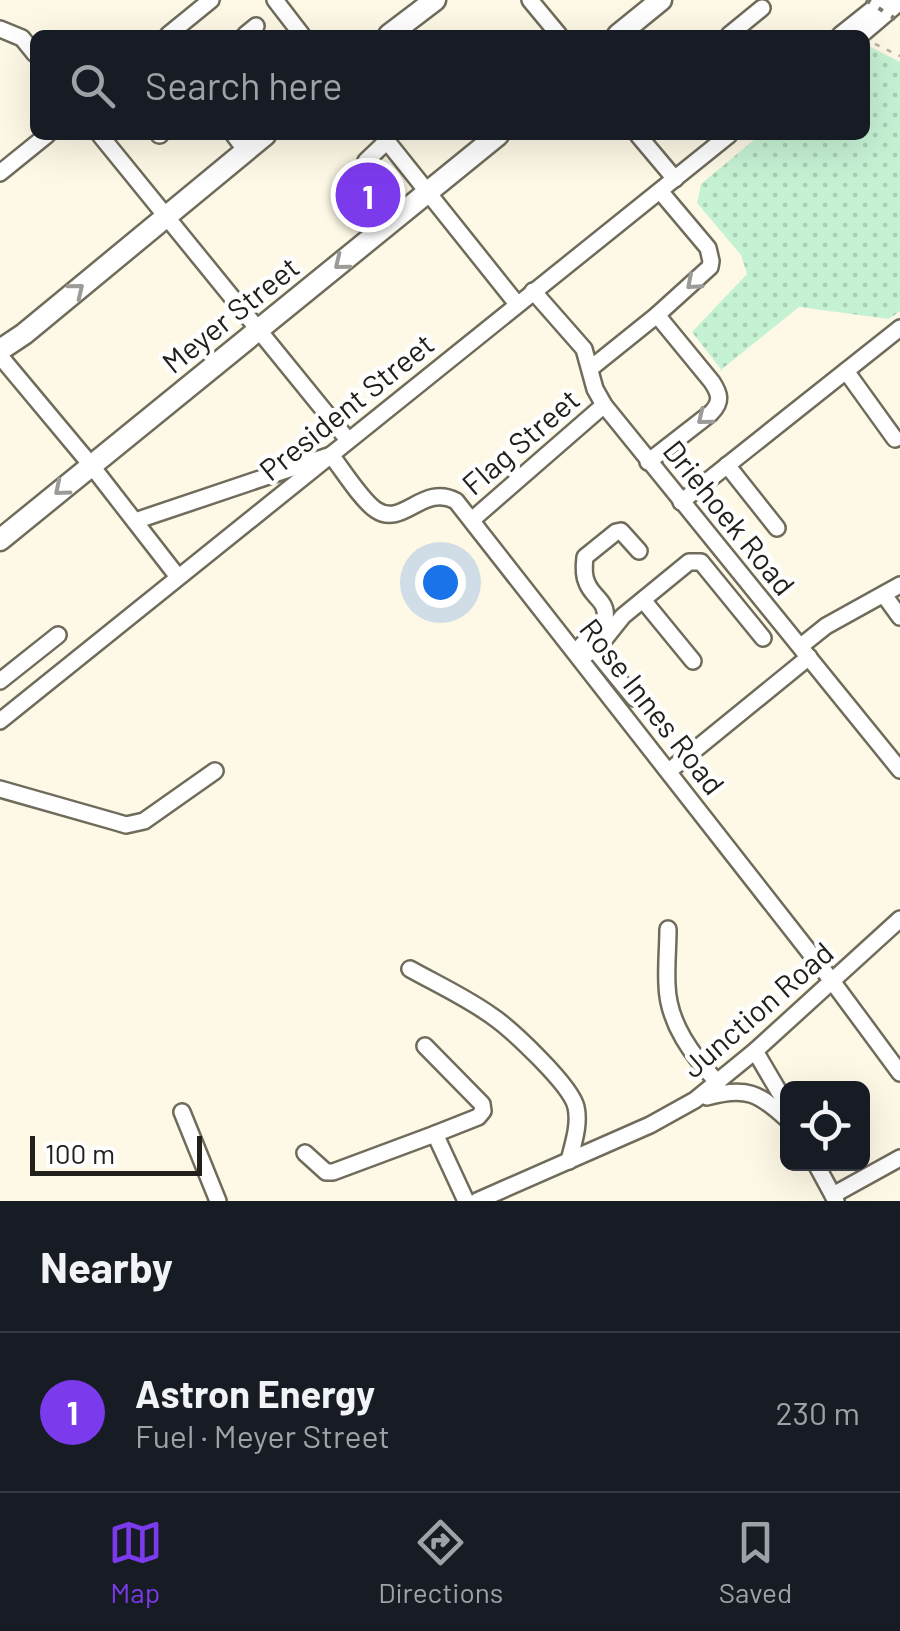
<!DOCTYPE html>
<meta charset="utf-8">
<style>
body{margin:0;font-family:Barlow,sans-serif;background:#242831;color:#f1f3f6}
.controls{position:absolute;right:30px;bottom:30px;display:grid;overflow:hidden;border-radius:15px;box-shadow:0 10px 40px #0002}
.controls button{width:90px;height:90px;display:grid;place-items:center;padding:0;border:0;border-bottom:2px solid #363941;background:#171b24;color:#f1f3f6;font:50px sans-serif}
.scale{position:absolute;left:30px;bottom:25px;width:172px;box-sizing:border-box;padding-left:10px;border:5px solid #22201a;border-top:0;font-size:28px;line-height:35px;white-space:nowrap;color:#22201a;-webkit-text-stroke:8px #fff;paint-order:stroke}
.you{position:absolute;left:440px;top:582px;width:35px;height:35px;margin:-25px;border:8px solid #fff;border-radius:50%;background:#1a73e8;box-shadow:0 0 0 15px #1a73e833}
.badge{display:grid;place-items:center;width:65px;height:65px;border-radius:50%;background:#7c3aed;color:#fff;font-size:32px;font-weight:700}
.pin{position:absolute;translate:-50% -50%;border:5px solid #fff;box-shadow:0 2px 10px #0006}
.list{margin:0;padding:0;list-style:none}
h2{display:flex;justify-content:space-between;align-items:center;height:130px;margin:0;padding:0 40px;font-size:42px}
h2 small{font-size:32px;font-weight:400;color:#9ea1a6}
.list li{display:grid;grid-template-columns:65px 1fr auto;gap:30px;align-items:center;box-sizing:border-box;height:160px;padding:0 40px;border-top:2px solid #363941}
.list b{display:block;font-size:38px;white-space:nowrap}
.list p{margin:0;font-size:32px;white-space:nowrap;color:#9ea1a6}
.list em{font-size:32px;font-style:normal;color:#9ea1a6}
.icon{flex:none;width:55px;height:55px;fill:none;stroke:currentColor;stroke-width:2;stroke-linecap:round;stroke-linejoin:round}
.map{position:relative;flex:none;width:900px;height:1201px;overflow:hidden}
.search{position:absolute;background:#171b24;box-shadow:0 10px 40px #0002;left:30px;right:30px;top:30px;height:110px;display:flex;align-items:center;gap:25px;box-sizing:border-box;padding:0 35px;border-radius:15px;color:#9ea1a6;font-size:38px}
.sheet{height:290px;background:#171b24}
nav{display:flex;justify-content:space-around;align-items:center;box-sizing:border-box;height:140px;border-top:2px solid #363941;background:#171b24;font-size:28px;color:#9ea1a6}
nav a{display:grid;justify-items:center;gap:5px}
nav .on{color:#7c3aed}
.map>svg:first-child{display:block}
</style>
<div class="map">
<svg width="900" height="1201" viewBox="0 0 900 1201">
<defs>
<pattern id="park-dots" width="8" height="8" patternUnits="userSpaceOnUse" patternTransform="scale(2.5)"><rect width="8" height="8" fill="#c6f2d4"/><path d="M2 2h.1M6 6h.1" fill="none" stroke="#aacfb5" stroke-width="1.8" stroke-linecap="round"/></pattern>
</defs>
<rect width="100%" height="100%" fill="#fef8e6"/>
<polygon fill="url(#park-dots)" points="869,46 900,62 900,311 889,319 799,307 722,369 723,372 692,332 747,274 741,255 697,203 701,184 760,135 865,135 865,49"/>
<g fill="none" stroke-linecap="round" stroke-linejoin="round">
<defs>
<g id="minor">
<polyline points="275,0 302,35"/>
<polyline points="530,0 559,35"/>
<polyline points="0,29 22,38 35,54"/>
<polyline points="168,35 211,0"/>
<polyline points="245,35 256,26"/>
<polyline points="729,35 762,8"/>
<polyline points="840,35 884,0"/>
<polyline points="861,35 900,2"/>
<polyline points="100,135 348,440"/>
<polyline points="159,135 160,135"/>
<polyline points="234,135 246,151"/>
<polyline points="382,135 517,304"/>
<polyline points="638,135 675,179"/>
<polyline points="0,173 47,135"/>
<polyline points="375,235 346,197 346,191 363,171 366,161 387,141"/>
<polyline points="533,291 584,349 595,389 604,405 900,770"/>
<polyline points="0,356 91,465 178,577"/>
<polyline points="591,368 657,315 710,267 711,261 708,248 660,191"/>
<polyline points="846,371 895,439"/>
<path d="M648,462L711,413C722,402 720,394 712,382L657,315"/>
<polyline points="727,465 777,528"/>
<polyline points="681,502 900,328"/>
<polyline points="473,519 604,405"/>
<path d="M135,521L331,455C342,469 362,501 376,510C403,528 423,483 456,501L832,981L900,1073"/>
<polyline points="884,595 900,617"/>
<polyline points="643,600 693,661"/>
<polyline points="801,646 826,626 900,585"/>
<polyline points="594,649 634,698"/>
<path d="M576,652L605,619C608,601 593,598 587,583C583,575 584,565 585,557L616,532L621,531L639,551"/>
<polyline points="581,658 599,646 623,616 689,562 701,562 763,638"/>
<polyline points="0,681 58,635"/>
<polyline points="0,721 729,135"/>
<polyline points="669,771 809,657"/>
<polyline points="0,789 116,822 126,825 144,821 215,771"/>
<path d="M668,929C668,947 666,966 667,985C668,1024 693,1056 718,1083"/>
<path d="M410,969C437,984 467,998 492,1016C511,1029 571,1085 576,1107C580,1125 573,1144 569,1161"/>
<polyline points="425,1046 482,1104 483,1111 478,1117 435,1134 466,1201"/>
<polyline points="755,1051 788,1107"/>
<path d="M707,1097C746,1086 759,1093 788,1120"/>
<polyline points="182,1112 218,1201"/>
<polyline points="305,1153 326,1172 333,1172 435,1134"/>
<polyline points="816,1164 836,1201"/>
<polyline points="833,1195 900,1158"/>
<polyline points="477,1201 650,1125 695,1100 755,1051 900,919"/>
</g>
<g id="major">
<polyline points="389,35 435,0"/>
<polyline points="618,35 661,0"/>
<polyline points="0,350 24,334 265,135"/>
<polyline points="0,540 498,135"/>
</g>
</defs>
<use href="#minor" stroke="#706c5c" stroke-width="20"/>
<use href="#major" stroke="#706c5c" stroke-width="25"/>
<polyline stroke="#b6b2a3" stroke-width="2.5" stroke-dasharray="5 8" stroke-linecap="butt" points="875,44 900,56"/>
<use href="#minor" stroke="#fff" stroke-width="15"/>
<use href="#major" stroke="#fff" stroke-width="20"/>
<polyline stroke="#7c786d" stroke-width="4" stroke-dasharray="5 10" stroke-linecap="butt" points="866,0 900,22"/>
</g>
<defs><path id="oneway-chevron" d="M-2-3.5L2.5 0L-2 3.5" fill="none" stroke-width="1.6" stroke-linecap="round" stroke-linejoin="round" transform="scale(2.5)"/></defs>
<g stroke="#9c9b98">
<use href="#oneway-chevron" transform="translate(341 263) rotate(141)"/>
<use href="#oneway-chevron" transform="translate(693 283) rotate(139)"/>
<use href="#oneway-chevron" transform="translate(77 290) rotate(-39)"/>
<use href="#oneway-chevron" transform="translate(704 418) rotate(141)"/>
<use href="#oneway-chevron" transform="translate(61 489) rotate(140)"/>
</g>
<g text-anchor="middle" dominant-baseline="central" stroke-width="9" stroke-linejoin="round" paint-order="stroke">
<g font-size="30" fill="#22201a" stroke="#fff">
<text transform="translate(230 314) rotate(-39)">Meyer Street</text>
<text transform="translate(346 406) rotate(-39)">President Street</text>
<text transform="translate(520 441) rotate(-41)">Flag Street</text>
<text transform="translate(730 517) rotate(51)">Driehoek Road</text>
<text transform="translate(653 706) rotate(52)">Rose Innes Road</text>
<text transform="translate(757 1009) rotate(-41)">Junction Road</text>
</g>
</g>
</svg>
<div class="controls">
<button><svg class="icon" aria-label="locate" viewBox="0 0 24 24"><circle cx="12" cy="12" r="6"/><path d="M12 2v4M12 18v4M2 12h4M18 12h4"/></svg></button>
</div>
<div class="scale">100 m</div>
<div class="you"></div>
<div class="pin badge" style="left:368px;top:195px">1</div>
<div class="search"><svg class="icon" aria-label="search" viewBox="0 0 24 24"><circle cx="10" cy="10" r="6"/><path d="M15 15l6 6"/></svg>Search here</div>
</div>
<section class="sheet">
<h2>Nearby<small></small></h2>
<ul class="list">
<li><span class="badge">1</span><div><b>Astron Energy</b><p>Fuel · Meyer Street</p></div><em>230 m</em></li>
</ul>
</section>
<nav>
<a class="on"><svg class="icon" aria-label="map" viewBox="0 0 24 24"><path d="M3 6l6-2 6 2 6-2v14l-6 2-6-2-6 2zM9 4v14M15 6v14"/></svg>Map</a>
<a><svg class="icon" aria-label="directions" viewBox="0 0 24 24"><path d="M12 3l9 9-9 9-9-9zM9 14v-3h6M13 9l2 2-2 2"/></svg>Directions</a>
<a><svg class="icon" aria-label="saved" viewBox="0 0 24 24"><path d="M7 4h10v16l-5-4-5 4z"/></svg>Saved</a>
</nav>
